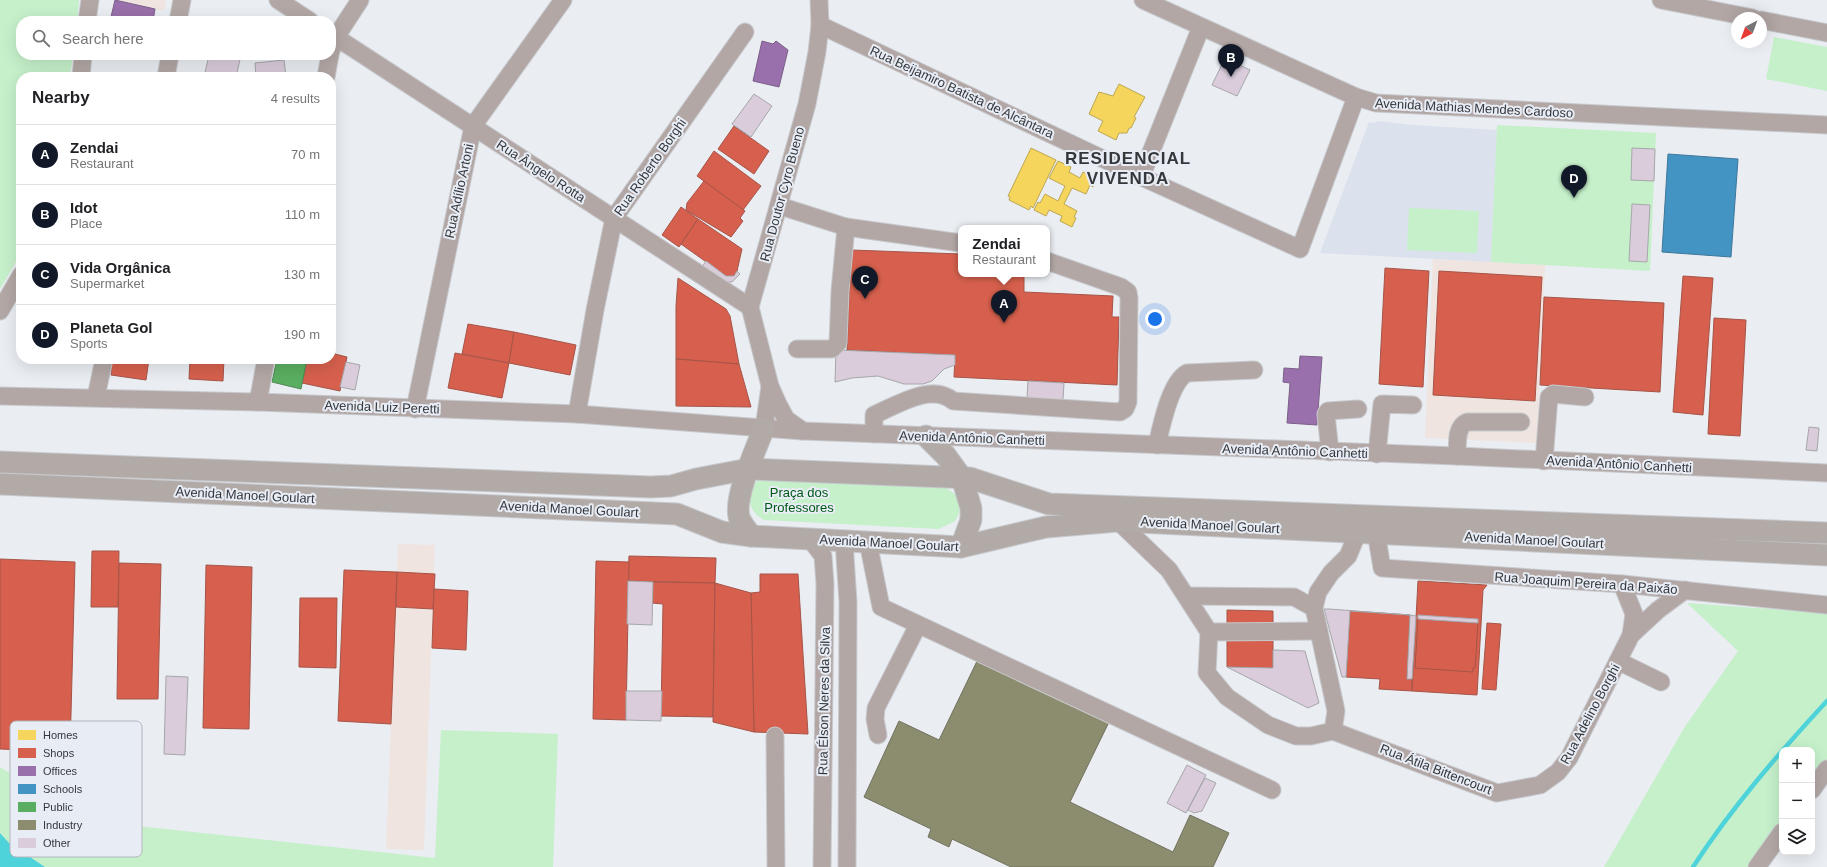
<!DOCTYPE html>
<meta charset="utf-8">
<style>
body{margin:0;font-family:Arial,sans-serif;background:#f6f6f6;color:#202124}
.controls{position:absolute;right:12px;bottom:12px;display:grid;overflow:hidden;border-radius:8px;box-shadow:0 4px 16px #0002}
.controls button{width:36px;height:36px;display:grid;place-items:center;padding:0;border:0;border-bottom:1px solid #e0e0e0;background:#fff;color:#202124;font:20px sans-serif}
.compass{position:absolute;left:1731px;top:12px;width:36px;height:36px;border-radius:50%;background:#fff;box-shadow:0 4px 16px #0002;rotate:221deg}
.you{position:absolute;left:1155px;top:319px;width:14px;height:14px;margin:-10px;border:3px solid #fff;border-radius:50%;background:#1a73e8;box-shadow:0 0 0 6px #1a73e833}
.badge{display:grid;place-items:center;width:26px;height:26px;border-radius:50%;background:#111827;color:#fff;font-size:13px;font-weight:700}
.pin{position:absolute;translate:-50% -33px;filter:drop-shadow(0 1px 2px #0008)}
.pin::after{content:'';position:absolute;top:21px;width:14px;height:12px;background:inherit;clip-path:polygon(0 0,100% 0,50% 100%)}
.popup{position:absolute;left:958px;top:225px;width:92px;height:52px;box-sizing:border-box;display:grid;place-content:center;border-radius:8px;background:#fff;filter:drop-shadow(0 1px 3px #0005);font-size:13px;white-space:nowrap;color:#757577}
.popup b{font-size:15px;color:#202124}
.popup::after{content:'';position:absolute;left:50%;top:100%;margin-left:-8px;border:8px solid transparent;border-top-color:#fff}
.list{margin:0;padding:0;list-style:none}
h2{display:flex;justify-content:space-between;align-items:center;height:52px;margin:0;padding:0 16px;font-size:17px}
h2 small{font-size:13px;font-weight:400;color:#757577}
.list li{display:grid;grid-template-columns:26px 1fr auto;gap:12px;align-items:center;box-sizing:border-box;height:60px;padding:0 16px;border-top:1px solid #e0e0e0}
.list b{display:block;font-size:15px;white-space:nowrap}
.list p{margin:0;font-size:13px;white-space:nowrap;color:#757577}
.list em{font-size:13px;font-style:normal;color:#757577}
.icon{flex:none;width:22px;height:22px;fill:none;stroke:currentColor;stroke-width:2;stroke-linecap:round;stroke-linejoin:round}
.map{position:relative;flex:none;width:1827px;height:867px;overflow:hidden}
.search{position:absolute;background:#fff;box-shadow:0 4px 16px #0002;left:16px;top:16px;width:320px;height:44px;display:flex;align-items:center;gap:10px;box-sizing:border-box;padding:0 14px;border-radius:16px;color:#757577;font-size:15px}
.panel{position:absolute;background:#fff;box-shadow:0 4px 16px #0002;left:16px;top:72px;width:320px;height:292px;border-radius:16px}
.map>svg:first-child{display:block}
</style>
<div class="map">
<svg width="1827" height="867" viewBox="0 0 1827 867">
<rect width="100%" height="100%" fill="#eaedf2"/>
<g fill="#efe4df">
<polygon points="117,0 166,0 164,11"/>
<polygon points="1433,259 1545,265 1537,443 1425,438"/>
<polygon points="398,544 435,545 424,850 386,849"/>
</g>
<polygon fill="#dbe2ed" points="1378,121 1413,125 1497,130 1491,262 1320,253 1369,122 1374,123"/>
<g fill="#c5f0ca">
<polygon points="0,0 79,0 77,21 21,21 21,55 73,55 70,77 21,77 21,253 0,289"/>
<polygon points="1774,37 1827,47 1827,91 1766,79"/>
<polygon points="1497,125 1656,133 1650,271 1491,262"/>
<polygon points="1409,208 1479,211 1477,253 1407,250"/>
<path d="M762,477L942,486C959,493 965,505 955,521L939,529L764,520C746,511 744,489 762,477Z"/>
<polygon points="1687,603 1827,613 1827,759 1812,777 1812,750 1782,750 1782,820 1751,867 1604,867 1684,728 1738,651"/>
<polygon points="441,730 558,734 553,867 45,867 9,843 0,833 0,767 82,820 435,858"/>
</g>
<polygon fill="#4fd3da" points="0,833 9,843 45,867 0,867"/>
<g fill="#f6d55c" stroke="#bca652">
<polygon points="1119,84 1145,97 1134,117 1136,118 1131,128 1129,128 1127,133 1119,133 1116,140 1098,131 1103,121 1089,114 1099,92 1113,96"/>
<polygon points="1031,148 1056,160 1033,208 1031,206 1029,210 1009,200 1010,197 1008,196"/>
<polygon points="1058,161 1071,167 1069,172 1080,178 1083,172 1096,178 1093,187 1090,185 1086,194 1072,188 1064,204 1077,211 1074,217 1076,218 1072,227 1060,221 1062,216 1049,210 1046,216 1034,210 1038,202 1040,203 1045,194 1058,201 1065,186 1049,178"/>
</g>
<g fill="#d6604d" stroke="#a65448">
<polygon points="734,126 769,151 754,174 718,149"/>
<polygon points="714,151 761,186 743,210 697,176"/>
<polygon points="704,181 745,211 740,218 743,221 731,237 686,210 687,203"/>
<polygon points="681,207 698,219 679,247 662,235"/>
<polygon points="698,219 742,249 737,271 734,276 726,276 681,244"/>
<polygon points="851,250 961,254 961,274 1024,274 1024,292 1113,296 1112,317 1119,317 1117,385 954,377 955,355 847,350"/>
<polygon points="1385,268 1429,271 1423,387 1379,384"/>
<polygon points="1439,271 1542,277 1535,401 1433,395"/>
<polygon points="1683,276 1713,278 1703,415 1673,412"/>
<polygon points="678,278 726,309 730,316 739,364 676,359 676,306"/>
<polygon points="1544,297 1664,303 1660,392 1540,385"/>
<polygon points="1714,318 1746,320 1740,436 1708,434"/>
<polygon points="468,324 514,332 509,363 462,354"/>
<polygon points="514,332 576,345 570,375 509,363"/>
<polygon points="331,353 347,357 340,391 302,383 307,359 331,359"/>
<polygon points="455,353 509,363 502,398 448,388"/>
<polygon points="119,359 149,359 146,380 111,375 112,363 118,364"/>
<polygon points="190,359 224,359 223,381 189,379"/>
<polygon points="676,359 739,364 751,407 676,406"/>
<polygon points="92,551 119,551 118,607 91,607"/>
<polygon points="629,556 716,558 715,583 628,581"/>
<polygon points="0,559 75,562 70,752 0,749"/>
<polygon points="596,561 629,562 626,720 593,719"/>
<polygon points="119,563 161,564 158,699 117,699"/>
<polygon points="206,565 252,567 249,729 203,728"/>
<polygon points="344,570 397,572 391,724 338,721"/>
<polygon points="397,572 435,574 433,609 396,607"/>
<polygon points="760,574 798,574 808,734 754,732 751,593 760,592"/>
<polygon points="1418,581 1487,585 1483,590 1477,695 1412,691"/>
<polygon points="653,582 715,583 713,717 661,716 663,604 652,603"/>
<polygon points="715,583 751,593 754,732 713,722"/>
<polygon points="434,589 468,591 466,650 432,648"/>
<polygon points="300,598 337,598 336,668 299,667"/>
<polygon points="1227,610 1273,611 1273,668 1227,667"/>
<polygon points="1350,611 1410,615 1407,679 1412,679 1412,691 1379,689 1380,679 1346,677"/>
<polygon points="1418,619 1478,623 1475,668 1473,668 1473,672 1415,668"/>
<polygon points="1487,623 1501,624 1496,690 1482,689"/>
</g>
<g fill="#9970ab" stroke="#7b5f89">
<polygon points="115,0 155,9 153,21 110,21"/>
<polygon points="762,41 773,44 776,41 788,50 779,87 753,81"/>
<polygon points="1300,356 1322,357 1317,425 1287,423 1290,383 1283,382 1284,368 1299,369"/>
</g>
<polygon fill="#4393c3" stroke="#3f779a" points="1668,154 1738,159 1731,257 1662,252"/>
<polygon fill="#5aae61" stroke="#4f8a56" points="277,359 307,359 301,389 272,382"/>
<polygon fill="#8c8c6e" stroke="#72725f" points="979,657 1110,720 1070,802 1173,852 1190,815 1229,833 1213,867 1011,867 952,839 949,847 928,837 931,829 864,797 899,721 939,740"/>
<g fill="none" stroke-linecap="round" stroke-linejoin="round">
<path stroke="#4fd3da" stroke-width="4.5" d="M1693,867C1732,807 1779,753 1827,701"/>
</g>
<g fill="#daccdb" stroke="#a6a7aa">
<polygon points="209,55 241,55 236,77 204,77"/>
<polygon points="1225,58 1250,70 1237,96 1212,85"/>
<polygon points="284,60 286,77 256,77 255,63"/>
<polygon points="754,94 772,106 751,137 732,124"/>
<polygon points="1632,148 1655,149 1654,181 1631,180"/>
<polygon points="1632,204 1650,205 1647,262 1629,261"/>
<polygon points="706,261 726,276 734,276 737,271 740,274 732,282 726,282 702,267"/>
<polygon points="836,350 955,355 955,365 944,369 932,381 923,384 904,384 878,376 852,378 835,382"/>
<polygon points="346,362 360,365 355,390 340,387"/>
<polygon points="1028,381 1064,383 1063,400 1027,398"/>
<polygon points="1809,427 1819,428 1817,451 1806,450"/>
<polygon points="628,581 653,582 652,625 627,624"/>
<polygon points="1324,609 1329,609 1410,615 1350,611 1346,677 1342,677"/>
<polygon points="1410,615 1416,616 1412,679 1407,679"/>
<polygon points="1418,615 1478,619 1478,623 1418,619"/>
<polygon points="1273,650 1305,651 1319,703 1308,708 1227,667 1273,668"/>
<polygon points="166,676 188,677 185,755 164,754"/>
<polygon points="626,691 662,691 661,721 626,720"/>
<polygon points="1187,765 1206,775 1186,813 1167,803"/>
<polygon points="1205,778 1216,783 1202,811 1194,813 1188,810"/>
</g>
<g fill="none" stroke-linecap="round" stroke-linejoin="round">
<defs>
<g id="minor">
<polyline points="278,0 310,21"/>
<polyline points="1143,0 1356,97 1376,103 1827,125"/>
<polyline points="1661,0 1753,18"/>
<polyline points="1761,20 1827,33"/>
<polyline points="87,21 90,0"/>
<polyline points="178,21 182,0"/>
<polyline points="820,25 1135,174 1300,249 1356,97"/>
<polyline points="331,34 750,307"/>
<polyline points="331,51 336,37 360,0"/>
<polyline points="81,77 83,55"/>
<polyline points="166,77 170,55"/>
<polyline points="326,77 330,55"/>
<polyline points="1141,177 1201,27"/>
<polyline points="780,206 846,227 961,243"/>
<polyline points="0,311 21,275"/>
<polyline points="797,349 832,349 838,343 840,291 846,227"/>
<polyline points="0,396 258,402 577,414 803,431 1457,456 1827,473"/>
<polyline points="96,397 104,359"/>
<polyline points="258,402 266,359"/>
<polyline points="415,409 473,126 563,0"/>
<polyline points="577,414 595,310 614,218 745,32"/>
<polyline points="764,428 770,386"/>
<polyline points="803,431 786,419 778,404 770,386 750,307 807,104 817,52 820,25 819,0"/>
<path d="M874,434V415C895,406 932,382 953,401L1120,412L1125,409L1128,402L1129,298L1128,292L1121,287L1047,261"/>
<path d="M1157,445C1161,427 1170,382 1187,373L1254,370"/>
<polyline points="1330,452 1326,414 1328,411 1358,409"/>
<polyline points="1377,454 1382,404 1413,405"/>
<path d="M1457,456C1458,445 1455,427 1467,422H1521"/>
<polyline points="1544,461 1549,397 1553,394 1585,397"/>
<polyline points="1118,521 1169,570 1209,632 1207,673 1227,697 1268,725 1296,736 1311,736 1333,731"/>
<polyline points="1376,532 1382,568 1622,584 1827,605"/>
<polyline points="810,539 823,556 825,584 822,867"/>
<polyline points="844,541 848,602 847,867"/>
<polyline points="868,542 881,607 1272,790"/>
<polyline points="1622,584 1634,614 1631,635 1658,610 1685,590"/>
<polyline points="1187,596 1294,597 1314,608"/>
<polyline points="1209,632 1319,631"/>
<polyline points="1618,661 1661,682"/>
<polyline points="1333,731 1497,793 1540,785 1558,772 1569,758 1631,635"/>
<polyline points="1333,731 1336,711 1314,608 1318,592 1331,573 1348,556 1358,532"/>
<polyline points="878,735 875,719 876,708 918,625"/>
<polyline points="775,736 776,867"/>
<polyline points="1812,790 1827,769"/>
<polyline points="1757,867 1782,832"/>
</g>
<g id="major">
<polyline points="926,436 946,456 962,478 971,508 971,520 961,547"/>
<polyline points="0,462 651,487 671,486 696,479 749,469 970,478 1049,504 1827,533"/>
<polyline points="0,484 677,514 722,532 751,536 961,547 1046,527 1118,521 1827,555"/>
<path d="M751,536C747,530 741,523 739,517C734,496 756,449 764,428"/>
</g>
</defs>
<use href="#minor" stroke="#c7c9cd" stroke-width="19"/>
<use href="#major" stroke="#c7c9cd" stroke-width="23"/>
<use href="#minor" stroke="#b2a7a5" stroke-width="17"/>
<use href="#major" stroke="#b2aaa7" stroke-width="21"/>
</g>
<g text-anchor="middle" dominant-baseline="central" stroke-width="4" stroke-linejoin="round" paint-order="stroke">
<g font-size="13" fill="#35373b" stroke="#e7ecf5">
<text transform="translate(962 92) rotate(25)">Rua Beijamiro Batista de Alcântara</text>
<text transform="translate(1474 108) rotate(3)">Avenida Mathias Mendes Cardoso</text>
<text transform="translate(650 167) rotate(-55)">Rua Roberto Borghi</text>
<text transform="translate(541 171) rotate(33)">Rua Ângelo Rotta</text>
<text transform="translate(459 191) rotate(-78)">Rua Adílio Artoni</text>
<text transform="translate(782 194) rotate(-75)">Rua Doutor Cyro Bueno</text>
<text transform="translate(382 407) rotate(2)">Avenida Luiz Peretti</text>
<text transform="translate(972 438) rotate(2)">Avenida Antônio Canhetti</text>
<text transform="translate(1295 451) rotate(2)">Avenida Antônio Canhetti</text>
<text transform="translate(1619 464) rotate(3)">Avenida Antônio Canhetti</text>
<text transform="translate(245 495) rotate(3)">Avenida Manoel Goulart</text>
<text transform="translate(569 509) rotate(3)">Avenida Manoel Goulart</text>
<text transform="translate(1210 525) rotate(3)">Avenida Manoel Goulart</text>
<text transform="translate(1534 540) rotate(3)">Avenida Manoel Goulart</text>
<text transform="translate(889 543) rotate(3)">Avenida Manoel Goulart</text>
<text transform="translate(1586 583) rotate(4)">Rua Joaquim Pereira da Paixão</text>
<text transform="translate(824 701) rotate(-89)">Rua Élson Neres da Silva</text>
<text transform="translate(1590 714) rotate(-62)">Rua Adelino Borghi</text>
<text transform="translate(1436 769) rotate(21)">Rua Átila Bittencourt</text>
</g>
<g font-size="13" fill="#005a17" stroke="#e7ecf5">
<text x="799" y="492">Praça dos<tspan x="799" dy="15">Professores</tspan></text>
</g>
<g font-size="17" font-weight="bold" letter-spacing="1" fill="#35373b" stroke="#e7ecf5">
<text x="1128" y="158">RESIDENCIAL<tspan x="1128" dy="20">VIVENDA</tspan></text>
</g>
</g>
<rect x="10" y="721" width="132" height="136" rx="6" fill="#e7ecf5" stroke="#b2b6bd" stroke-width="1"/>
<rect x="18" y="730" width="18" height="10" fill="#f6d55c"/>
<rect x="18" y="748" width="18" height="10" fill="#d6604d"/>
<rect x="18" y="766" width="18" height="10" fill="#9970ab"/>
<rect x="18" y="784" width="18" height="10" fill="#4393c3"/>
<rect x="18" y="802" width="18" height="10" fill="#5aae61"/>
<rect x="18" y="820" width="18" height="10" fill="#8c8c6e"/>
<rect x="18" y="838" width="18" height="10" fill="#daccdb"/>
<g font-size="11" fill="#35373b">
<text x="43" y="739">Homes</text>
<text x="43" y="757">Shops</text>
<text x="43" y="775">Offices</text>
<text x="43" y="793">Schools</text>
<text x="43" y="811">Public</text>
<text x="43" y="829">Industry</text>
<text x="43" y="847">Other</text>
</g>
</svg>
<div class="controls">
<button>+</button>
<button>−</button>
<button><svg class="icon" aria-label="layers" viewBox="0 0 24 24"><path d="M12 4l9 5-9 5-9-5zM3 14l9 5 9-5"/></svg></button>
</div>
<svg class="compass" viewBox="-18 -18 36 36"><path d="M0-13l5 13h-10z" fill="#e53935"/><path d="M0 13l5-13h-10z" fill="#757577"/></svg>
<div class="you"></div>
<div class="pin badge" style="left:1004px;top:323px">A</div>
<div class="popup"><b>Zendai</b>Restaurant</div>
<div class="pin badge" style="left:1231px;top:77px">B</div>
<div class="pin badge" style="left:865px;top:299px">C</div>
<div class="pin badge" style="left:1574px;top:198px">D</div>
<div class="search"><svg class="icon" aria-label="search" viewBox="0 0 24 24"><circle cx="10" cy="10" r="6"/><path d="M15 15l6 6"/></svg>Search here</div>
<section class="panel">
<h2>Nearby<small>4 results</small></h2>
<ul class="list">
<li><span class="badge">A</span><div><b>Zendai</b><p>Restaurant</p></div><em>70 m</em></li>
<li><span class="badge">B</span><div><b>Idot</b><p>Place</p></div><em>110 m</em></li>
<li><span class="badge">C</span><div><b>Vida Orgânica</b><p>Supermarket</p></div><em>130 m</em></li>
<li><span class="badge">D</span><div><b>Planeta Gol</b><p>Sports</p></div><em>190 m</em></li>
</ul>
</section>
</div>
